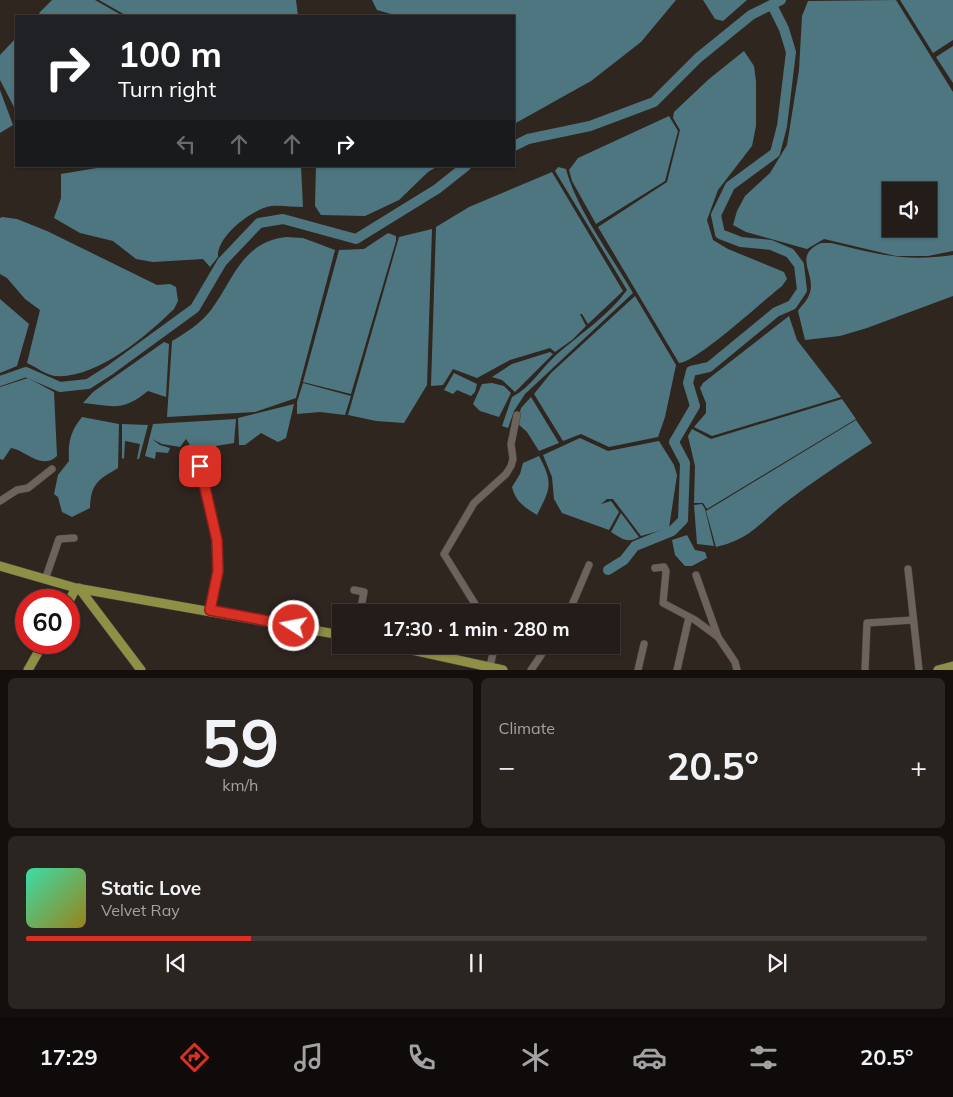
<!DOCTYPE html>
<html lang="en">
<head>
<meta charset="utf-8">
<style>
  :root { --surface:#231c18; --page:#2b2521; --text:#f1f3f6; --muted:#a3a1a2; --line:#403a37; --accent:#d93025 }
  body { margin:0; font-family:Mulish,sans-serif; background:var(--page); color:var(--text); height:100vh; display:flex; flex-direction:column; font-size:19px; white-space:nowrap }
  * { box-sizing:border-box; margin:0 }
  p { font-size:16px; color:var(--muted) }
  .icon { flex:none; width:28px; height:28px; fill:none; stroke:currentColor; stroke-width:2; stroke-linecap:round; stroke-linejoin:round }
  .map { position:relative; height:670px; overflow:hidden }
  .sheet { display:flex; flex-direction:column; gap:8px; padding:8px; background:#130f0d; flex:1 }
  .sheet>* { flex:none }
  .top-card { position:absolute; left:15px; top:15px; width:500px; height:152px; border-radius:0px; box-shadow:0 1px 4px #0004,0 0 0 1px var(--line); background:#202124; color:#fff; overflow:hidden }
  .buttons { position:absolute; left:882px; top:182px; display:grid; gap:10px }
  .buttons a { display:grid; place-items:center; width:55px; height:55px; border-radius:0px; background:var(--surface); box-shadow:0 1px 4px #0004,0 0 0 1px var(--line); font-size:25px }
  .speed { position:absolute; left:15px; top:589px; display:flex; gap:10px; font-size:25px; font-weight:700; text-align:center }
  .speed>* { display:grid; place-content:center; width:65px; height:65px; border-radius:50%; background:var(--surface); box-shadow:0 1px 4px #0004,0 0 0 1px var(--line); line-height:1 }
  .speed .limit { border:8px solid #d22; background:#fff; color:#111 }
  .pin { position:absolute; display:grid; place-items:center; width:42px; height:42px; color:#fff; margin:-21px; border-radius:10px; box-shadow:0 2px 8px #0006 }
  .me { position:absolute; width:55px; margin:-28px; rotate:281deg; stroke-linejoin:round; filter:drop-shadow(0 0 4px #0008) }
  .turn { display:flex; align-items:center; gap:18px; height:105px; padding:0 20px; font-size:22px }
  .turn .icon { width:65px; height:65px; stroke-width:2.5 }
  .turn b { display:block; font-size:35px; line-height:42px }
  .lanes { display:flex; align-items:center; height:48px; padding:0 20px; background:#0003; justify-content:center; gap:25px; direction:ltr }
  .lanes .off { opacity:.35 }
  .big { font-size:38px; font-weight:700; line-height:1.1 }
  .sheet .tile { flex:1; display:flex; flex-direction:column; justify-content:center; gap:8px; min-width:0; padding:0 18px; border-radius:8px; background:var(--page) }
  .sheet .dial { align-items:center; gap:0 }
  .dial b { font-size:65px; line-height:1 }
  .song { display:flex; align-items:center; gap:15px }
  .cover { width:60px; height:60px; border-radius:8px; background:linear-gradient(135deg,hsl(160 70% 55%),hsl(50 70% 35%)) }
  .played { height:5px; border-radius:2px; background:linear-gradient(90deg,var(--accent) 25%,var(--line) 25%) }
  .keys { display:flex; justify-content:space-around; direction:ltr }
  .heat { display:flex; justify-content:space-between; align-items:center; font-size:28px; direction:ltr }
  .sheet .tiles { flex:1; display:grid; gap:8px; grid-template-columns:1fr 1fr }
  .tile:last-child { grid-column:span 2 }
  .trip { position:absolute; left:332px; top:604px; width:288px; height:50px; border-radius:0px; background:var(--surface); box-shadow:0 1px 4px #0004,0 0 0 1px var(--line); font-weight:700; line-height:50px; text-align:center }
  .tab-bar { display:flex; height:80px; justify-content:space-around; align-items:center; background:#0e0b0a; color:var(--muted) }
  .tab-bar .icon { width:35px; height:35px }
  .tab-bar .active { color:var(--accent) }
  .tab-bar b { font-size:22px; color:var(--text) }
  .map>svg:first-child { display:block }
  .water { fill:#4e7680; fill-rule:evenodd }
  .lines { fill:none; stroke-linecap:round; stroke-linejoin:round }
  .river { stroke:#4e7680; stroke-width:10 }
  .minor-casing { stroke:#4a433e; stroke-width:8 }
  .major-casing { stroke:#4a433e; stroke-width:10 }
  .minor { stroke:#6d635c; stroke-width:7 }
  .major { stroke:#908f46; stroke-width:9 }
  .route-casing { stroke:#8d1f18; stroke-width:12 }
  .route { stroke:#d93025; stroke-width:9 }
</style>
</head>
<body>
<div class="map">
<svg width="953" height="670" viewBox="0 0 953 670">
  <rect width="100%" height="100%" fill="#2f2620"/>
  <path class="water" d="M52,0H95L123,16H41L39,13Z
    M99,0H296L298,16H127Z
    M372,0H676L641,42L591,81L514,124V16H398L377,10Z
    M703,0H747L723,21L715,19Z
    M896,0L953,92V251L928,256H896L824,239L807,249L746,232L733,225L737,211L745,196L770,173L787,145L799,70L802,16L808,1ZM891,191H929V229H891Z
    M900,0H953V40L933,53Z
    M16,38V111L0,80V55Z
    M953,46V83L936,57Z
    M744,51L754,66L756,81V126L752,146L718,190L707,220L713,240L728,249L784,272L787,279L782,286C764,300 696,363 679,363L598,227L667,182L680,130L673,118L674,112L709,79Z
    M0,90L13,125L0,133Z
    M669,116L678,131L665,181L596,224L572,181L569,170L578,158Z
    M109,166H301L303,207C293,207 281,205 271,206C252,209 216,237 218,257L210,267L203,259L153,262L136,259L113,241L80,233L54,218L61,198V174Z
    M316,166H438L428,172L399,200L365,216L321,215L315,206Z
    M558,167L566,169C576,208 612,257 633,293L525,394L514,411L508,428L502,426L512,397C531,387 541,369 556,355C580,334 608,316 627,290L555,171Z
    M552,172L623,291L588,324L582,314H580L586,326L572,340L555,352L550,348L510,360L477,378L453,369L443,385L431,386L436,227L469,207Z
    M2,217L17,219L47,231L157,285L170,284L176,287L178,301L174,309C146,336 97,379 55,376C46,375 36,367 27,363L40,310L25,299L7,278L0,274V218Z
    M432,229L427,385L404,423L376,421L348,415L399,237Z
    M388,233L396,236V241L351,394L303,382L339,250L364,249Z
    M286,237L303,238L335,250L296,398L255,412L167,417L172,341C186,333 201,323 211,310C234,279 242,242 286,237Z
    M821,243H831C877,254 904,262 953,255V296L867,328L840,336L805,340L798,311C801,306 807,301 809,295C818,275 791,256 821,243Z
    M635,296L676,365L665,417L658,437L609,447L581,434L563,441L534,394L551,373Z
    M0,299L29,324L17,366L0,373Z
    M789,316L797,340L841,397L712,436L694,427L706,413V403L700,388L703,383Z
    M164,342L169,344L166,397L148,391C122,412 114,406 83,403L93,392Z
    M550,352L553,354L515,392L502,380L492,377L512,364Z
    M454,373L477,384L475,392L471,396L457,390L453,394L444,390Z
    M28,378L54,392L57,456C41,471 26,450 11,448L3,460L0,459V387Z
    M303,383L351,396L345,415L320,412L297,414V402Z
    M492,383L504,386L511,393L499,417L480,411L473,404L482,384Z
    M531,397L559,443L539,451L527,432L517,423L521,408Z
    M842,399L856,419L707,509L703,503H694L695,466L688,436L692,429L711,439Z
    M294,404L286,438L278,442L261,433L245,445H239L238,418Z
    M82,417L119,424L118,468C98,480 91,483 90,508L72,517L62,512L58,497L54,494L58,475L69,461C68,442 70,432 82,417Z
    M236,419L234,443L216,446L214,452L208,454L193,450L186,439L180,447L162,444L152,439L160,445L170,448L168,453L156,452L155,459L145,456L153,424Z
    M856,420L872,443C841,463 809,484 780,507C756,527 749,539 716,547L706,511Z
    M122,424L148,425L139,459H137L140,444L125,441L124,459L122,458Z
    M580,438L608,451L659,441L674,465L677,475L669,528L641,536L613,499H607L601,504L611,501L619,512L609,530L562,513L554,499L552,477L543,455Z
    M539,456C554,484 550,489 537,515C525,508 515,501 512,487L520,474L523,463Z
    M702,504L705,509L714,546L697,544L694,505Z
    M621,513L639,537C627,544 621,538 611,532Z
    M687,535L695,550L705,552L707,558L692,566H685L675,555L672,540Z"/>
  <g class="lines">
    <path class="river" d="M514,146L528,139L590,126L654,102L698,58L751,15L781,0
      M0,381L26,372L60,387L88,384L110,370L195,308L222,262L259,223L283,219L356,239L437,189L466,166
      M608,570L624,560L635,546L672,531L683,520L685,463L674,442L695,406L688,383L691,371L709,367L776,312L792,305L802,290L799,265L790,253L771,245L741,242L720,234L716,215L730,186L775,153L782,126L791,52L784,29L772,5"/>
    <g class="minor-casing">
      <path id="minor" d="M200,466L217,540L218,571L211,610
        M0,501L17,490L28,488L52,469
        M655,568L664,567L666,571L663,603L695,620L718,637
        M908,569L919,670
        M696,575L718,637L735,662L737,670
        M45,580L59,539L74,538
        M354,590L364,592L360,612
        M480,612L444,554L474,503L506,474L511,466L513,459L511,444L517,415
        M569,612L589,565
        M490,666L495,645
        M531,670L548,645
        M638,670L644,644
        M677,670L689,617
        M865,670L867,623L913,620"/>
    </g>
    <g class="major-casing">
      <path id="major" d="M0,566L76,588L341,635
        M79,588L141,670
        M69,601L76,588
        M389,645L503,670
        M28,670L44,642
        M938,670L953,666"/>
    </g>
    <use href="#minor" class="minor"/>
    <use href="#major" class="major"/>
  </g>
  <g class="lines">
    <g class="route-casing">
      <path id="route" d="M200,466L217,540L218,571L210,610L294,626"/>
    </g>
    <use href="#route" class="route"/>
  </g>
</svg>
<div class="buttons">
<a><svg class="icon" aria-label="sound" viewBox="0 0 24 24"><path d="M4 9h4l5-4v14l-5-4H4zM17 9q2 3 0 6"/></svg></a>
</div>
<div class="speed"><div class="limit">60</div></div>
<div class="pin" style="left:200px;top:466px;background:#d93025"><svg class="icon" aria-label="arrive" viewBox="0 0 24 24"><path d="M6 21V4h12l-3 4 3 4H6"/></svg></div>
<svg class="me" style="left:294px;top:626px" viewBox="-20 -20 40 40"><circle r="17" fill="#d93025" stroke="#fff" stroke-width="3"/><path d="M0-11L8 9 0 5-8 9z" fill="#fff"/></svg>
<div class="trip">17:30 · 1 min · 280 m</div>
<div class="top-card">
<div class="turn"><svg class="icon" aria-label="right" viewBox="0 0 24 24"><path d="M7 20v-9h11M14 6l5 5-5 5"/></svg><div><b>100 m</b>Turn right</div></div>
<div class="lanes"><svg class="icon off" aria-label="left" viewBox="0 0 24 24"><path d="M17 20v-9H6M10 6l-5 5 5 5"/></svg><svg class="icon off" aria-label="ahead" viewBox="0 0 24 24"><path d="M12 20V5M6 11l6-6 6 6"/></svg><svg class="icon off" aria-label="ahead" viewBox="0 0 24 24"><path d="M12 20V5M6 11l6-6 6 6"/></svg><svg class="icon" aria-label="right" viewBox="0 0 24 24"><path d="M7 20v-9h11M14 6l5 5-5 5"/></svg></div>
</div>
</div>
<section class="sheet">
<div class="tiles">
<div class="tile dial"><b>59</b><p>km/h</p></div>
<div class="tile"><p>Climate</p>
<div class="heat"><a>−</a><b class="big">20.5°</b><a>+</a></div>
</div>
<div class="tile">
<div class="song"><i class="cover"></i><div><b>Static Love</b><p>Velvet Ray</p></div></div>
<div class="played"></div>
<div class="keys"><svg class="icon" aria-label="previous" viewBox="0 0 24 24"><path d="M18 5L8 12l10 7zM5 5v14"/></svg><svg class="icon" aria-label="pause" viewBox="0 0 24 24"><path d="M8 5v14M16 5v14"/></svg><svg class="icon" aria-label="next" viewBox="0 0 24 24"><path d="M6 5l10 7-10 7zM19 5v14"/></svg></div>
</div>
</div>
</section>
<nav class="tab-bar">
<b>17:29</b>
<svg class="icon active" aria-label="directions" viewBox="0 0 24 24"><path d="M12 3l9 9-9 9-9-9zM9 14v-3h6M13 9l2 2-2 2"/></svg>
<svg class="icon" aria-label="music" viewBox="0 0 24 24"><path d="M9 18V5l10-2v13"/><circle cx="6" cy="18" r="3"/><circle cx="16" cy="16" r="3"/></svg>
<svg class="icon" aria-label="phone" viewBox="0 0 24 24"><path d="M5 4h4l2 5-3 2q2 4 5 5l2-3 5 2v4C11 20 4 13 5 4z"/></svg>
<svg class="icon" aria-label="climate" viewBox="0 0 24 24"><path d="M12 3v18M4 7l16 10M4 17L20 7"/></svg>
<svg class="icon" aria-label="car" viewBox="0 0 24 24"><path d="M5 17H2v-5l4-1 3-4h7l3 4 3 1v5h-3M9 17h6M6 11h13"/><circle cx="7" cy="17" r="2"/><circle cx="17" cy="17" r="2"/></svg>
<svg class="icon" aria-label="filters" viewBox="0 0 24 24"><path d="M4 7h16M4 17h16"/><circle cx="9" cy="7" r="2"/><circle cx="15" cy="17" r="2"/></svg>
<b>20.5°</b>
</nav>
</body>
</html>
